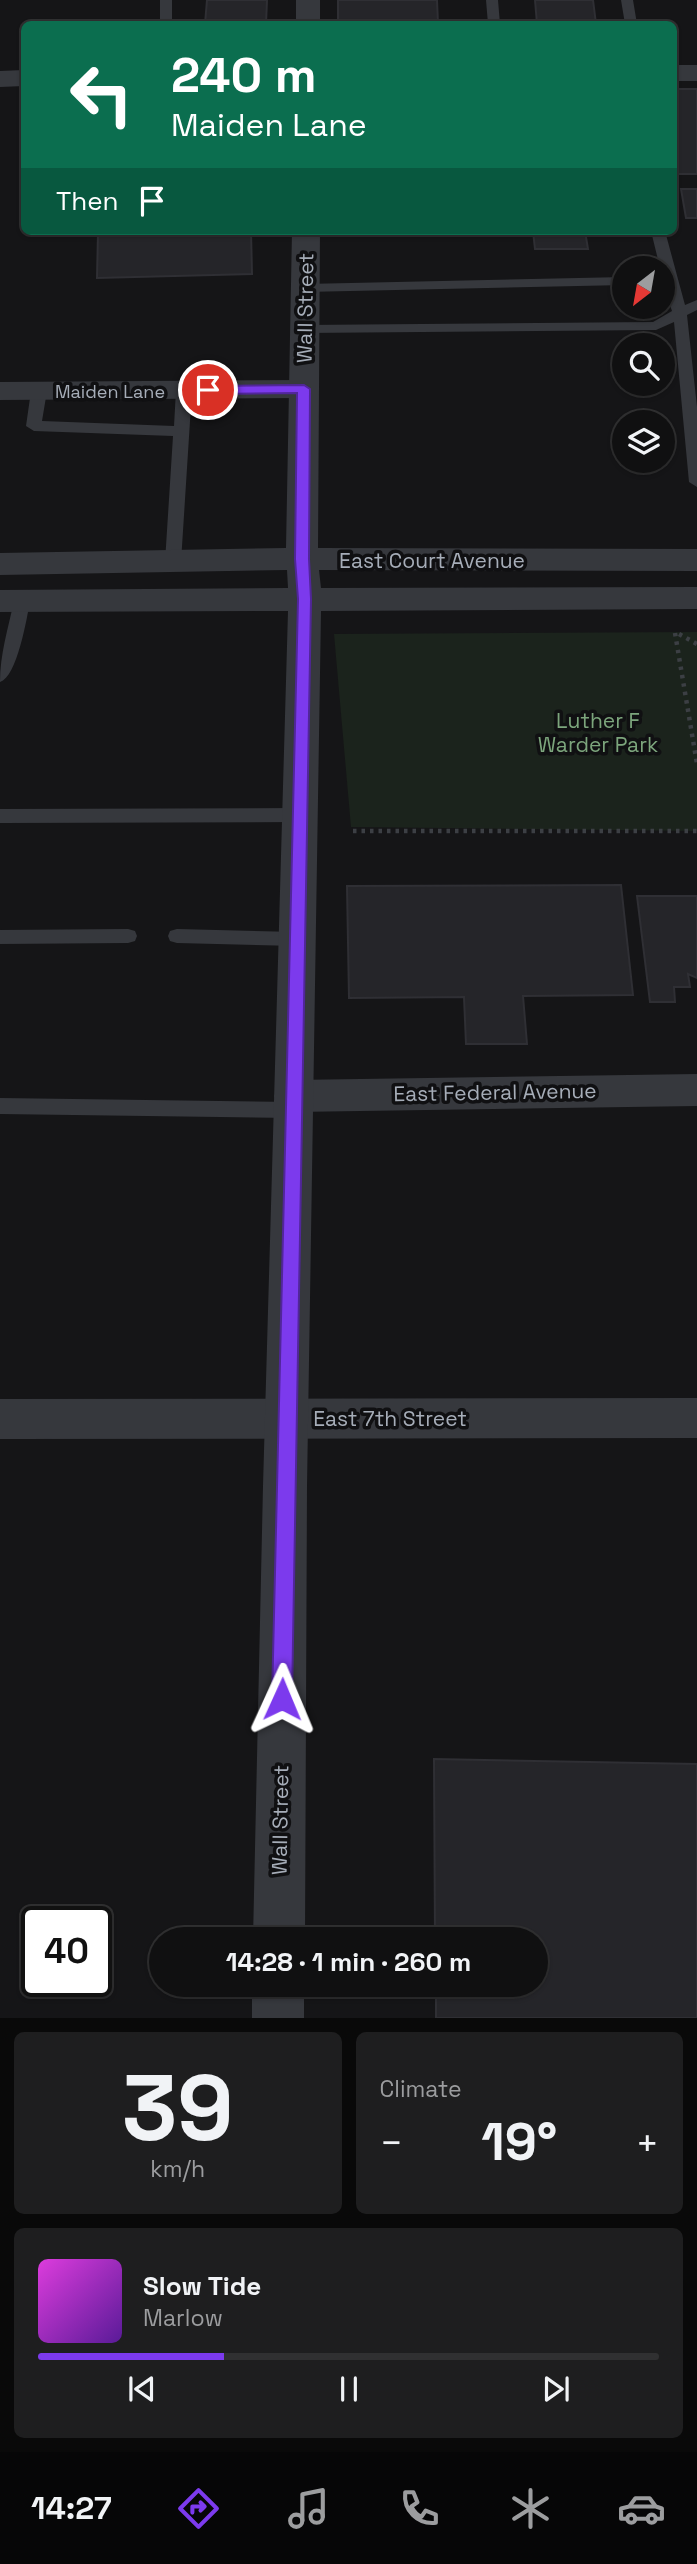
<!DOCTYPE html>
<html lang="en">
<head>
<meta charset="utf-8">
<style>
  :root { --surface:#101011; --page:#1e1e1f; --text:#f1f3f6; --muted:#9c9d9f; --line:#303031; --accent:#7c3aed }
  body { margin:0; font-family:"Space Grotesk",sans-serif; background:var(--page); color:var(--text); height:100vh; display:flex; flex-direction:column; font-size:26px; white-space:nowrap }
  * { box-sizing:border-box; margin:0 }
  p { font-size:23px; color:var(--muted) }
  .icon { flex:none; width:38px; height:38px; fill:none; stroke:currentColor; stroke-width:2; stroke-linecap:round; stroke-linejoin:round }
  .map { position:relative; height:2018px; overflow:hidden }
  .drawer { display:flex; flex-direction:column; gap:14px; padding:14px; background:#090909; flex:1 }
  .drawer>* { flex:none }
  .guide { position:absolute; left:21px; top:21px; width:656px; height:214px; border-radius:10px; box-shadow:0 2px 5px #0004,0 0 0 2px var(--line); background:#0b6e4f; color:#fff; overflow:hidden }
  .needle { width:46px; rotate:211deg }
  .fabs { position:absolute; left:612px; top:256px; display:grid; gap:14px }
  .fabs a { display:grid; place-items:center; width:63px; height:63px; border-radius:50%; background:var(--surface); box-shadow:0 2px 5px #0004,0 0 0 2px var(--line); font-size:35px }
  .speed { position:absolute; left:21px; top:1906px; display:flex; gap:14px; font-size:35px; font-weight:700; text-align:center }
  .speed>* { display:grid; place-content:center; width:91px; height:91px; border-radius:50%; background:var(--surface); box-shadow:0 2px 5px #0004,0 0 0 2px var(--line); line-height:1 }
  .speed .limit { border:4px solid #111; border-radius:10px; background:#fff; color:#111 }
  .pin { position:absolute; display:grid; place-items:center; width:60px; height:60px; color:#fff; margin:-30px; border:4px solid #fff; border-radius:50%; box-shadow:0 2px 7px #0007 }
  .me { position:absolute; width:77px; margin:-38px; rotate:1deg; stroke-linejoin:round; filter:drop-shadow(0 0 5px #0008) }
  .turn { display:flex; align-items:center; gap:24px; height:147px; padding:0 35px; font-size:32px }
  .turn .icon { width:91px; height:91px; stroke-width:2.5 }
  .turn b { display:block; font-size:49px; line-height:60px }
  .then { display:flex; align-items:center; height:66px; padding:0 35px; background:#0003; gap:14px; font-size:26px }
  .big { font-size:52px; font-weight:600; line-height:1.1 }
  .drawer .card { flex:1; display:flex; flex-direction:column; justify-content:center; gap:10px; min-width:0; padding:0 24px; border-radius:10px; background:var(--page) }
  .drawer .dial { align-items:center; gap:0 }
  .dial b { font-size:91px; line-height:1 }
  .song { display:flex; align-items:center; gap:21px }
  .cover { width:84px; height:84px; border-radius:10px; background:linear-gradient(135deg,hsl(300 70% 55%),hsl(270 70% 35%)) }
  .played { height:7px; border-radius:4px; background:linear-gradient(90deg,var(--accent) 30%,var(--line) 30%) }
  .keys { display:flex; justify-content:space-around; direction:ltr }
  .heat { display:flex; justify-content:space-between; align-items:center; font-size:38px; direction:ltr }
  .drawer .tiles { flex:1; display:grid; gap:14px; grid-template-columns:1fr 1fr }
  .card:last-child { grid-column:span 2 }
  .trip { position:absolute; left:149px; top:1927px; width:399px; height:70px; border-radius:35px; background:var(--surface); box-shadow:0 2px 5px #0004,0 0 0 2px var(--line); font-weight:600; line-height:70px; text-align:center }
  .tabs { display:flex; height:112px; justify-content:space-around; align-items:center; background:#060607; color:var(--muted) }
  .tabs .icon { width:49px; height:49px }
  .tabs .current { color:var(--accent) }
  .tabs b { font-size:32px; color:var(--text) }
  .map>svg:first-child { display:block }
  .green { fill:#1b231c }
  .building { fill:#252529; stroke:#2f2f34; stroke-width:2 }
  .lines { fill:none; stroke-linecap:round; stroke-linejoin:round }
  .path { stroke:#3c3f44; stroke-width:4.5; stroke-dasharray:3.5 5; stroke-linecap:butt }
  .service { fill:#36383d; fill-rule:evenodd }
  .minor { fill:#36383d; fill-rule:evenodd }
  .tertiary { fill:#36383d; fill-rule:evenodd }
  .route { fill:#7c3aed; stroke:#51269a; stroke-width:2 }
  .labels { text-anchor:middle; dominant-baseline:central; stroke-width:7; stroke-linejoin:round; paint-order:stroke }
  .far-street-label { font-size:18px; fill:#a6adb8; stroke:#101012 }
  .street-label { font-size:21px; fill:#a6adb8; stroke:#101012 }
  .park-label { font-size:21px; fill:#7ca57c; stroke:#101012 }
</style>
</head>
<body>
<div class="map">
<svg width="697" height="2018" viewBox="0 0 697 2018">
  <rect width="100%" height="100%" fill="#151517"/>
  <path class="green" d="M697,632V831L351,827L334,634Z"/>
  <path class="building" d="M207,0H267L266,24H205Z
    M338,0H437L438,24H338Z
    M535,0H593L596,24H537Z
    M674,89H697V174H674Z
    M681,189H697V218H686Z
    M251,231L252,274L97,278L98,233Z
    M533,231H585L588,249H535Z
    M621,885L633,995L523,996L527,1044H466L464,997L349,998L347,886Z
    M637,896H697V978L688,974L690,987H674L675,1002H650Z
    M434,1759L697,1764V2018H436V1984H536V1939H435Z"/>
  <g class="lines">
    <path class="path" d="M675,633L697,764
      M679,634L697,644
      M353,831H697"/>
    <path class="service" d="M160,0H172V24H160Z
      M486,0H498L500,24H488Z
      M621,0H633L637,24H625Z
      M651,231H665L685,305L697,300V310L687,315L697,407V487L689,482L674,322L656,330L304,333L297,329L304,325L653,322L672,311L663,285V268H660Z
      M625,277V285L305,292L298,288L305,284Z
      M184,385L192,390L181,562L173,567L165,562L173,436L34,431L26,426L31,391L39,386L47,391L42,421L174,426L176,390Z
      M22,595L30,601C27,618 17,677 0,682C0,654 8,629 14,601Z
      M301,808L307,810L310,815L307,820L301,822L0,823V809Z
      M128,929L135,931L137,936L135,941L128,943L0,944V930Z
      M177,929L297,932L304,934L306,939L304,944L297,946L177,943L170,941L168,936L170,931Z
      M0,1098L293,1102L300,1104L303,1110L300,1116L293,1118L0,1114Z"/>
    <path class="minor" d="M674,65H697V81H674Z
      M24,70V86L0,87V71Z
      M304,380L315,382L319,389L315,396L304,398L0,400V382Z
      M697,1074V1106L294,1112L280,1108L274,1096L280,1084L294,1080Z
      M697,1398V1438L0,1439V1399Z"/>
    <path class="tertiary" d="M296,0H320V24H296Z
      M292,231H320L318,548L697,549V571L319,570L321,588L697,587V609L321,611L307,1486L305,1939H253L263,1486L288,611L0,612V590L288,588L287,570L0,575V553L286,548Z
      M252,1984H304V2018H252Z"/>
  </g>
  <path class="route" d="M304,385L310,389L309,559L311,599L292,1699L289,1706L282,1709L275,1706L272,1699L298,599L295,559L297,393L208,394L202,390L208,386Z"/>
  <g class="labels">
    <g class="far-street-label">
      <text x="110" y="391">Maiden Lane</text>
    </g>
    <g class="street-label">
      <text transform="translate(305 308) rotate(-89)">Wall Street</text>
      <text x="432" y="560">East Court Avenue</text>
      <text transform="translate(495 1092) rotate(-1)">East Federal Avenue</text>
      <text x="390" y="1418">East 7th Street</text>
      <text transform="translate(280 1820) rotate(-89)">Wall Street</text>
    </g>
    <g class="park-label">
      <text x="598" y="720">Luther F<tspan x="598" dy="24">Warder Park</tspan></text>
    </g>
  </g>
</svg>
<div class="fabs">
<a><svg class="needle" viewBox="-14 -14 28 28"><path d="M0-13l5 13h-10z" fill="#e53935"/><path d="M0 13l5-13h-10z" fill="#9c9d9f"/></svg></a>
<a><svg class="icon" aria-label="search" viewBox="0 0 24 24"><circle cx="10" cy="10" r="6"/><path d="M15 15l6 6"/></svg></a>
<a><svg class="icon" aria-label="layers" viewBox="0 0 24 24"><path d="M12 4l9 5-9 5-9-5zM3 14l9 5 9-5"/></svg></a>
</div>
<div class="speed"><div class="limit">40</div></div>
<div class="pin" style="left:208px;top:390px;background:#d93025"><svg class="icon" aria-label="arrive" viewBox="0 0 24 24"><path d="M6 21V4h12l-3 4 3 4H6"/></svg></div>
<svg class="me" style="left:282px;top:1699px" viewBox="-20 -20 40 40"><path d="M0-17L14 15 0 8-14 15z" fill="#7c3aed" stroke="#fff" stroke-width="4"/></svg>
<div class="trip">14:28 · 1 min · 260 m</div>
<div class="guide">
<div class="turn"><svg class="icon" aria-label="left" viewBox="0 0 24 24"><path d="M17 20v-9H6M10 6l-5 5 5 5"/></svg><div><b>240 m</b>Maiden Lane</div></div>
<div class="then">Then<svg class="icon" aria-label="arrive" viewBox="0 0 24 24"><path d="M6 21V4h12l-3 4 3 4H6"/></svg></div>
</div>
</div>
<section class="drawer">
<div class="tiles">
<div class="card dial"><b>39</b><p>km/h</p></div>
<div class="card"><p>Climate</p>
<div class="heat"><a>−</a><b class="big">19°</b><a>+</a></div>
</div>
<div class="card">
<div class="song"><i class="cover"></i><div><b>Slow Tide</b><p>Marlow</p></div></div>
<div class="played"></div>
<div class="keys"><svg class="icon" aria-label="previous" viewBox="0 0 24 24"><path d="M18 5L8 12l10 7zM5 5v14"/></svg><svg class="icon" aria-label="pause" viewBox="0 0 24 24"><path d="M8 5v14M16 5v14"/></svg><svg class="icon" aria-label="next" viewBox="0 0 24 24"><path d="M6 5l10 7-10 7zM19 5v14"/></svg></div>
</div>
</div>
</section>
<nav class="tabs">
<b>14:27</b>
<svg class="icon current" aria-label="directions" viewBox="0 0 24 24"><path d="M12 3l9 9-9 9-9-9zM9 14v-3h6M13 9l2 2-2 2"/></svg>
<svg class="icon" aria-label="music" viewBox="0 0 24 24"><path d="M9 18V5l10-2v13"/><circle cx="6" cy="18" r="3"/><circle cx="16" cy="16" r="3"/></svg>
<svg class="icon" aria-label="phone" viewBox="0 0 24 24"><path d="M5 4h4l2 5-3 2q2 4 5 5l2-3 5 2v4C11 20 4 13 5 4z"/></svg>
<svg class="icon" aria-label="climate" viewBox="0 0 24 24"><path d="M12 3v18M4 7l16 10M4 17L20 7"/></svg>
<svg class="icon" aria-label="car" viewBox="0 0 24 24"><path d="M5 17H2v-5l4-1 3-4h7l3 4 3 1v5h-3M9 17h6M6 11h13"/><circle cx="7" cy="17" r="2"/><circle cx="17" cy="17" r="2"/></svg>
</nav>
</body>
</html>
